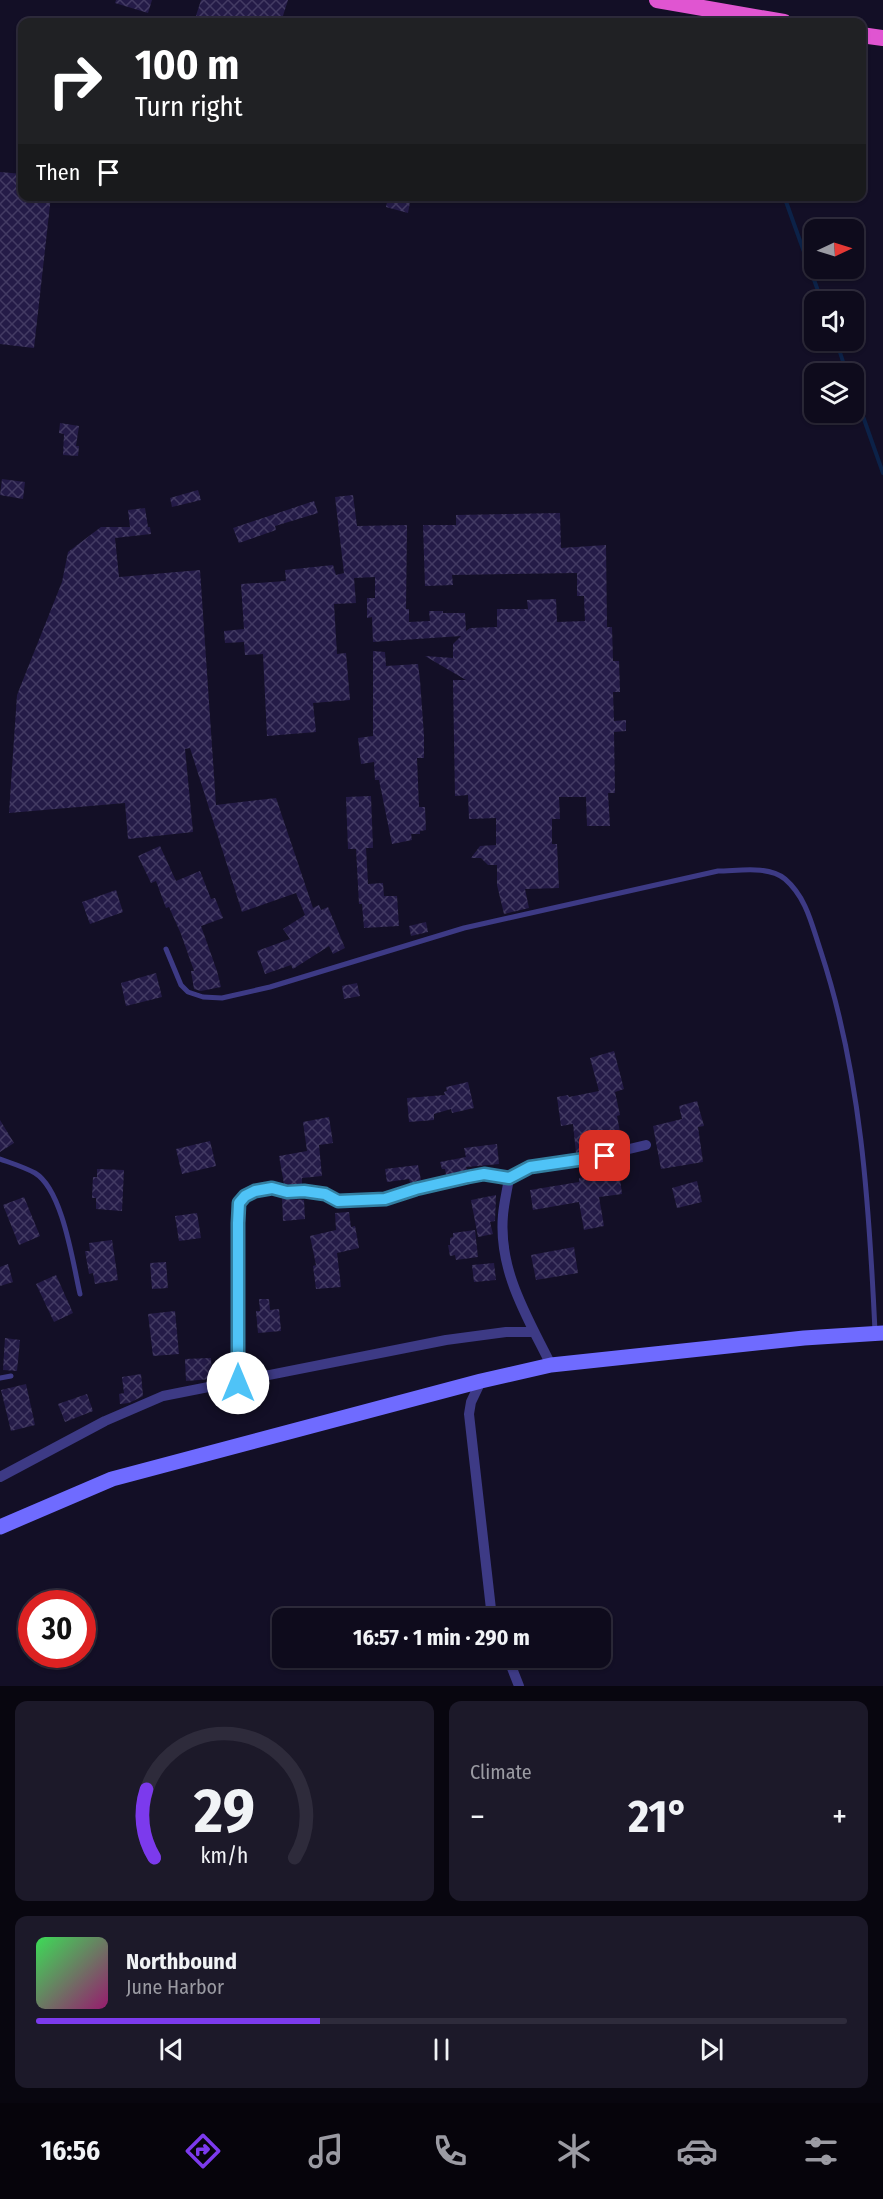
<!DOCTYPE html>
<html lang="en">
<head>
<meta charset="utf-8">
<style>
  :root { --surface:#0e0b1c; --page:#1c1929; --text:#f1f3f6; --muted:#9b9ba3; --line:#2e2b3b; --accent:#7c3aed }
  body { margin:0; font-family:"Fira Sans Condensed",sans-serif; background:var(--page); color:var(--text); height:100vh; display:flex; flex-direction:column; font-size:22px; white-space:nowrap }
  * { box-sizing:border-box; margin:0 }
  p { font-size:20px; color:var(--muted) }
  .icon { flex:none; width:33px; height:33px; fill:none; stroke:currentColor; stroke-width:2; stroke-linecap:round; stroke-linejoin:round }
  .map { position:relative; height:1686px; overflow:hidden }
  .details { display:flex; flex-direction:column; gap:15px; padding:15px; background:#08060f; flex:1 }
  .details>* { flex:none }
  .hud { position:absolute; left:18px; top:18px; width:848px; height:183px; border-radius:12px; box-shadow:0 2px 4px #0004,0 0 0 2px var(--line); background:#202124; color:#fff; overflow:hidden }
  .needle { width:39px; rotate:86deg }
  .tools { position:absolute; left:804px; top:219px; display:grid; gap:12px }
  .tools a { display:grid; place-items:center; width:60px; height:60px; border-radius:12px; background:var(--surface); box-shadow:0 2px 4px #0004,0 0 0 2px var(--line); font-size:30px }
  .speed { position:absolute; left:18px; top:1590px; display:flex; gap:12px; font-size:30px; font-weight:700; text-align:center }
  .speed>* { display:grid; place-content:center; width:78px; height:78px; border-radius:50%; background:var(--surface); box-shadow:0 2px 4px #0004,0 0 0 2px var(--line); line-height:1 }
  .speed .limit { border:9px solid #d22; background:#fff; color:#111 }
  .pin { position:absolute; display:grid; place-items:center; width:51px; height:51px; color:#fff; margin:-26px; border-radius:12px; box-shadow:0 3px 9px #0006 }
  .me { position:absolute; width:66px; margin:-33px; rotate:0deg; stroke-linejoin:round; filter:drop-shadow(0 0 4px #0008) }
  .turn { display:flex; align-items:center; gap:21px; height:126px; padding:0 18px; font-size:27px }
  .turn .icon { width:78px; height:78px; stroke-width:2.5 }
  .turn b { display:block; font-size:42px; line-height:51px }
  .then { display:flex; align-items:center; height:57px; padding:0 18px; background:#0003; gap:12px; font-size:22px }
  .big { font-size:45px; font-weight:700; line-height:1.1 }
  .details .widget { flex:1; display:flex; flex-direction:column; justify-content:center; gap:9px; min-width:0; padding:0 21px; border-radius:12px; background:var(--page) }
  .details .dial { align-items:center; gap:0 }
  .dial svg { height:156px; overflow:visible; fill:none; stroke:var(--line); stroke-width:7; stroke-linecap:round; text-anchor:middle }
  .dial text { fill:var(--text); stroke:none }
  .song { display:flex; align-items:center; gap:18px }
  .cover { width:72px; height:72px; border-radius:9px; background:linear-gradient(135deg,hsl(130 70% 55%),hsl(320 70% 35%)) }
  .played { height:6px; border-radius:3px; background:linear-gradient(90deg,var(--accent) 35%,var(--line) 35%) }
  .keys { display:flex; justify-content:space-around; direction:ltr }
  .heat { display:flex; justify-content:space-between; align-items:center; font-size:33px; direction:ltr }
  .details .tiles { flex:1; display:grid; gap:15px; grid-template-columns:1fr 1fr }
  .widget:last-child { grid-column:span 2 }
  .trip { position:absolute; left:272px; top:1608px; width:339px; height:60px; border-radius:12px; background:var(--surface); box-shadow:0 2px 4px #0004,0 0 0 2px var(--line); font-weight:700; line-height:60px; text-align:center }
  .dock { display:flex; height:96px; justify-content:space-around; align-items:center; background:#06040b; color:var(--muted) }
  .dock .icon { width:42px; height:42px }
  .dock .current { color:var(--accent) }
  .dock b { font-size:27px; color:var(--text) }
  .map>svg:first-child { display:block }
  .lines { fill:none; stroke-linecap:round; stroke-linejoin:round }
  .stream { stroke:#0c2248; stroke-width:4 }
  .building { fill:url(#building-cross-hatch) }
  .service { stroke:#3d3a85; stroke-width:5 }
  .minor { stroke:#3d3a85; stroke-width:10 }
  .secondary { stroke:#6f6bff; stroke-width:15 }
  .trunk { stroke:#e055d1; stroke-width:16 }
  .route-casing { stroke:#337fa1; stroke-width:15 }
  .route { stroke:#4fc3f7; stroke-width:10 }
</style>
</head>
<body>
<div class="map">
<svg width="883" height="1686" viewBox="0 0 883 1686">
  <defs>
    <pattern id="building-cross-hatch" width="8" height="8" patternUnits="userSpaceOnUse" patternTransform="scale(1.5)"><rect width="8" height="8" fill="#241b47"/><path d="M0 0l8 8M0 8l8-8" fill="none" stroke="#433b63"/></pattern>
  </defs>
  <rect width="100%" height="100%" fill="#130f26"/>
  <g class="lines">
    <path class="stream" d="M713,15L716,22
      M784,196L822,302
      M836,340L847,374
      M854,391L883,473"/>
  </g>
  <path class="building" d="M116,0H152L148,13L115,3Z
    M201,0H288L281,22H194Z
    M0,172L22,174V196H51L34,348L0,344Z
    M388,197L410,202L408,213L386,207Z
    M60,423L79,426L76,446H79L78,456L63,455L64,434L59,433Z
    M2,479L25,482L23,499L0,495Z
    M198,490L201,500L172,507L170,498Z
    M353,495L357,526L407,525L406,609H409V622L430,621L429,611H443V613H465L466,631L470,628L497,627V609H528L527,600L556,599L557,622L585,621L584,596H577V573L452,575L453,585L425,586L423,525H456V515L560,513L561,548L606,545L607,627H612L613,661H619L620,692H613L614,721L626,720V731L614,732L615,793H608L610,826H587L586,797H559L560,819H552V844H557L559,888L525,889L529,908L504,914L497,885V865H488L481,858H471L480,846L496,845V818L469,819L468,795L455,796L453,680H466L425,656L453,658V644L461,636L373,642L372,617L367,618V598H375V577L354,578L356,603L334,604L337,654L346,653L350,700L313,703L316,732L267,736L263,654L245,655L244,642L225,643L224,631L244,629L241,584L286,581L285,570L333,565L336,575L344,573L335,497Z
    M314,501L318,513L275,526L276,530L239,543L233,528Z
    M145,508L148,527H150L151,534L115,538L119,577L200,570L216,805L276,798L313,908L319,905L321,910L328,907L345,948L333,954L329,946L293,969L291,965L265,974L257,951L290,939L283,929L305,915L296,893L242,912L190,748L185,749L193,832L128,839L125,803L9,813L17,695L62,582L68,552L101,527H130L128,510Z
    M373,651L385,652L386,666L418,664L420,680L424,736V758H417L419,807H425L426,830L420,831V834H411L412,840L392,844L379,780H375L374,762L361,764L358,738L373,736Z
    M371,796L373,848H366L368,884L383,883L384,896H397L399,926L364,928L362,904H359L356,849H348L346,797Z
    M160,846L176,881L200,871L211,899L215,898L223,918L201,926L217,971L221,987L201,991L194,989L191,971H194L181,934L169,907L166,908L156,881L151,883L138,856Z
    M116,890L123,912L90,924L82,902Z
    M426,922L428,932L411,936L409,926Z
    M156,973L162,997L126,1006L121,983Z
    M357,983L360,996L344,999L342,986Z
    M614,1051L624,1089L615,1092L620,1115L617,1116L622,1143L576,1153L573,1124L561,1126L557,1097L568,1095L569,1097L599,1091L590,1058Z
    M468,1082L474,1108L452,1113L451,1109L434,1114V1120L409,1122L407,1098L445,1095L444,1092L447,1091L446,1087Z
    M697,1101L704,1126L698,1127L703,1162L661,1169L653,1126L682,1119L679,1106Z
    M329,1117L333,1143L319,1145L322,1176L302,1178V1185L284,1184L279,1156L307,1151L303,1122Z
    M0,1120L14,1143L0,1152Z
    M210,1141L216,1166L182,1174L176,1149Z
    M497,1144L499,1164L466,1167L467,1170L446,1175L445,1169H442L440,1162L466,1157L464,1148Z
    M418,1165L421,1180L410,1183L409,1179L387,1182L385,1169Z
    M97,1169L124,1170L122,1211L96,1209V1198H92L93,1177H97Z
    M619,1171L622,1194L599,1197L604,1226L584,1230L579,1202L533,1210L530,1190L579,1182V1178Z
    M697,1181L702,1202L677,1208L672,1188Z
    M496,1195L495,1221L490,1222L493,1234L478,1237L471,1200Z
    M24,1197L40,1236L19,1245L3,1205Z
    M282,1198L304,1200L305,1219L283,1221Z
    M349,1212L351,1227L355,1226L359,1248L337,1253L341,1287L316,1289L313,1266L316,1265L310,1236L336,1230L335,1213Z
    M197,1213L201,1238L179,1241L175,1216Z
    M475,1230L478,1257L456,1260L455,1255L450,1256L448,1245H450V1238L453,1237V1233Z
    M112,1240L118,1280L95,1284L93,1273L89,1274L85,1251H90L89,1243Z
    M574,1247L578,1273L536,1280L531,1255Z
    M166,1262L168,1288L152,1289L150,1263Z
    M494,1263L496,1280L474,1282L472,1265Z
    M8,1264L13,1282L0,1286V1267Z
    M56,1275L73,1313L54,1322L36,1284Z
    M259,1299H269L270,1310L279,1309L281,1331L258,1333L256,1311H260Z
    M175,1311L179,1354L153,1356L148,1314Z
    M5,1338L20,1340L17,1371L3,1370Z
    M211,1358L212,1379L186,1381L185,1359Z
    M141,1374L143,1396L129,1403L120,1404L119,1394L124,1393L122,1377Z
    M26,1384L35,1425L11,1431L1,1390Z
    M87,1394L93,1411L65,1422L58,1404Z"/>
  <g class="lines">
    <path class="service" d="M166,949L181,985L188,992L203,997L222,998L270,987L464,928L718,871C738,871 768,865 785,879C807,898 812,926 821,952C861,1074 869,1203 875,1331
      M0,1159C11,1163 24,1167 35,1173C63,1190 73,1264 80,1294
      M0,1378L11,1376"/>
    <path class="minor" d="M551,1365C528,1318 498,1271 503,1215C504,1203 507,1191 509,1178L530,1166L583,1160L646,1145
      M481,1381L471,1402L469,1414L492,1618
      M238,1383V1223L239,1203L245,1196L255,1191L272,1188L287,1192L325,1194L338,1201L365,1200L385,1199L416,1189L484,1174L509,1178
      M0,1477L105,1421L163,1396L446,1340L506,1332H534
      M508,1658L519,1686"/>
    <path class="secondary" d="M0,1527L112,1479L481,1381L551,1365L804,1338L883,1333"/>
    <path class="trunk" d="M657,0L784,22
      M861,35L883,38"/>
  </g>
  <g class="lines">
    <g class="route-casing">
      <path id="route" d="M238,1383V1223L239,1203L245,1196L255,1191L272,1188L287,1192L304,1191L325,1194L338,1201L385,1199L416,1189L468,1177L484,1174L509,1178L530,1167L605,1156"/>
    </g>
    <use href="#route" class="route"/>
  </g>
</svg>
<div class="tools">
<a><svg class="needle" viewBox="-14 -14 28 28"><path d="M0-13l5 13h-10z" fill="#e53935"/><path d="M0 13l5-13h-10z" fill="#9b9ba3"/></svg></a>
<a><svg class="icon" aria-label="sound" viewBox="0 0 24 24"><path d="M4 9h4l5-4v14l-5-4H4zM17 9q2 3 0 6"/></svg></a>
<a><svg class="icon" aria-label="layers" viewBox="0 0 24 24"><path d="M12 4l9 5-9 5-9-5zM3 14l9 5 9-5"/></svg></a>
</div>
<div class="speed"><div class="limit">30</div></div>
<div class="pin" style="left:605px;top:1156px;background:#d93025"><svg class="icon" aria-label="arrive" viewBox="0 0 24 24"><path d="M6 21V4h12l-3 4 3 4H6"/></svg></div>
<svg class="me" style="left:238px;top:1383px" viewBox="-20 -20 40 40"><circle r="19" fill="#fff"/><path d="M0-13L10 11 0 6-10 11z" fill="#4fc3f7"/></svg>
<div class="trip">16:57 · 1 min · 290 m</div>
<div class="hud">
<div class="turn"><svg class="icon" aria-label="right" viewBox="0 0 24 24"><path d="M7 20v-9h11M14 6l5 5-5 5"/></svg><div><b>100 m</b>Turn right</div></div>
<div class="then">Then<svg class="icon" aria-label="arrive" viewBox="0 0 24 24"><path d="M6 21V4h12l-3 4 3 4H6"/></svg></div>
</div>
</div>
<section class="details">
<div class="tiles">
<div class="widget dial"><svg viewBox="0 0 100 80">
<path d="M14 69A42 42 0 1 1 86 69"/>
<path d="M14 69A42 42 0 0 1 10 34" stroke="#7c3aed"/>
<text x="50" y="56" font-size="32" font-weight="700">29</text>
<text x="50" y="72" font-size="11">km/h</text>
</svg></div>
<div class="widget"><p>Climate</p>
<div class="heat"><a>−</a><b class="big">21°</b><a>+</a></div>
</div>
<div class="widget">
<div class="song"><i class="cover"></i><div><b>Northbound</b><p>June Harbor</p></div></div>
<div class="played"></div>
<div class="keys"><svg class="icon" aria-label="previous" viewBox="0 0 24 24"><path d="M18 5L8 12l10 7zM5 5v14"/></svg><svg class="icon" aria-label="pause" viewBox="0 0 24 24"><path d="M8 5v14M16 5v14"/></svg><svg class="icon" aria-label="next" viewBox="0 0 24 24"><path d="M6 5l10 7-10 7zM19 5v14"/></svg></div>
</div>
</div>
</section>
<nav class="dock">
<b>16:56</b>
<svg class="icon current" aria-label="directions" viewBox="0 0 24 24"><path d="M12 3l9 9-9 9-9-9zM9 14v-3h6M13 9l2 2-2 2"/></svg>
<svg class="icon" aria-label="music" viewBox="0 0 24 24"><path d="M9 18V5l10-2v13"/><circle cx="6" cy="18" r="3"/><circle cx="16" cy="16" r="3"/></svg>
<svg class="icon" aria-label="phone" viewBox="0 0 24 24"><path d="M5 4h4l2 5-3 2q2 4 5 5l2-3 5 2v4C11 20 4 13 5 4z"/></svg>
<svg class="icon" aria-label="climate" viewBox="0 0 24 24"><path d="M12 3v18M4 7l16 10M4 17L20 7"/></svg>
<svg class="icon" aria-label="car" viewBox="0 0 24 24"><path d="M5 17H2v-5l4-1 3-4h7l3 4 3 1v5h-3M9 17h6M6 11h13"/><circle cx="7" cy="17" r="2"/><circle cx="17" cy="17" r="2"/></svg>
<svg class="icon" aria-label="filters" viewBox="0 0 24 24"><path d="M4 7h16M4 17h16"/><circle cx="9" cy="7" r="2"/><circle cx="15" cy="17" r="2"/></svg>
</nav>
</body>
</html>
